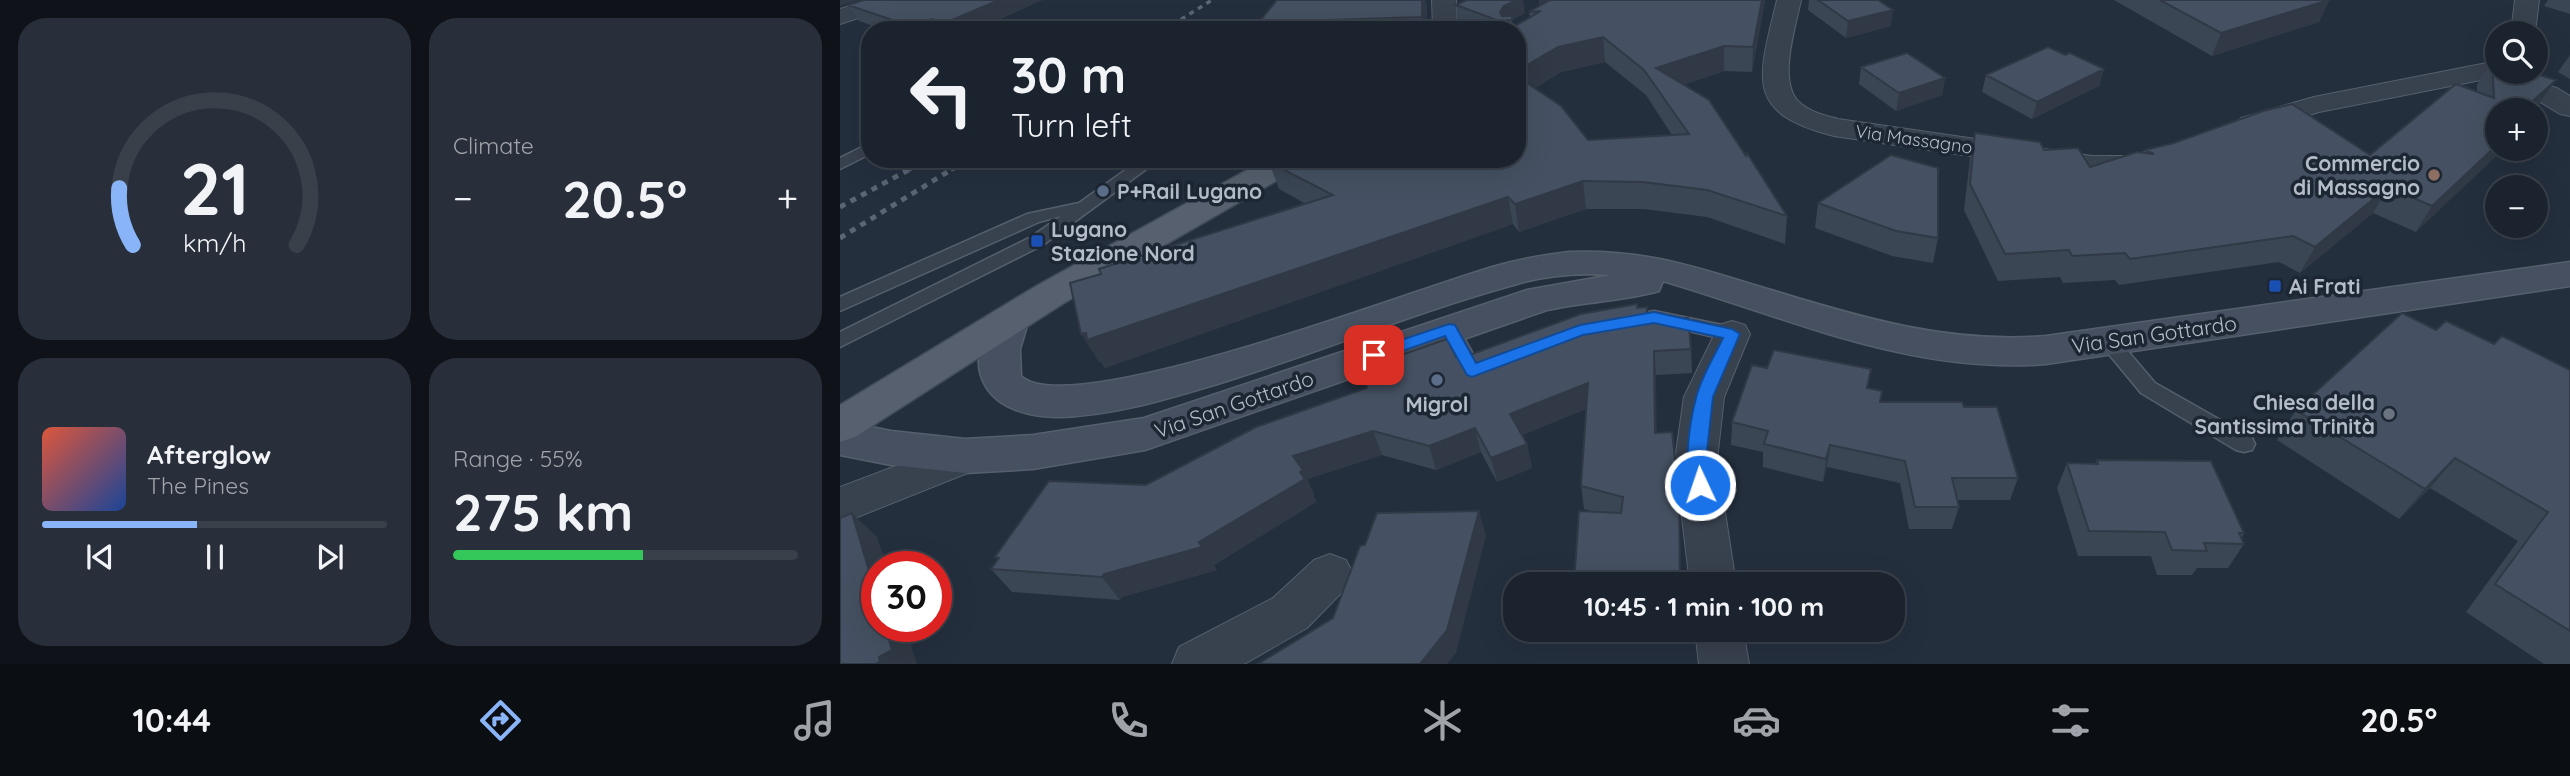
<!DOCTYPE html>
<html lang="en">
<head>
<meta charset="utf-8">
<style>
  :root { --surface:#1b232e; --page:#282f3a; --text:#f1f3f6; --muted:#a0a4aa; --line:#39404a; --accent:#8ab4f8 }
  body { margin:0; font-family:Quicksand,sans-serif; background:var(--page); color:var(--text); height:100vh; display:flex; flex-direction:column; font-size:26px; white-space:nowrap }
  * { box-sizing:border-box; margin:0 }
  p { font-size:23px; color:var(--muted) }
  .icon { flex:none; width:38px; height:38px; fill:none; stroke:currentColor; stroke-width:2; stroke-linecap:round; stroke-linejoin:round }
  .map { position:relative; flex:1; overflow:hidden }
  .sheet { display:flex; flex-direction:column; gap:18px; padding:18px; background:#0f1319; width:840px }
  .sheet>* { flex:none }
  .top-card { position:absolute; left:21px; top:21px; width:665px; height:147px; border-radius:28px; box-shadow:0 7px 28px #0002,0 0 0 2px var(--line); background:#1b232e; color:var(--text); overflow:hidden }
  .fabs { position:absolute; left:1645px; top:21px; display:grid; gap:14px }
  .fabs a { display:grid; place-items:center; width:63px; height:63px; border-radius:50%; background:var(--surface); box-shadow:0 7px 28px #0002,0 0 0 2px var(--line); font-size:35px }
  .speed { position:absolute; left:21px; top:551px; display:flex; gap:14px; font-size:35px; font-weight:700; text-align:center }
  .speed>* { display:grid; place-content:center; width:91px; height:91px; border-radius:50%; background:var(--surface); box-shadow:0 7px 28px #0002,0 0 0 2px var(--line); line-height:1 }
  .speed .limit { border:10px solid #d22; background:#fff; color:#111 }
  .pin { position:absolute; display:grid; place-items:center; width:60px; height:60px; color:#fff; margin:-30px; border-radius:14px; box-shadow:0 4px 10px #0006 }
  .me { position:absolute; width:77px; margin:-38px; rotate:357deg; stroke-linejoin:round; filter:drop-shadow(0 0 5px #0008) }
  .turn { display:flex; align-items:center; gap:24px; height:147px; padding:0 35px; font-size:32px }
  .turn .icon { width:91px; height:91px; stroke-width:2.5 }
  .turn b { display:block; font-size:49px; line-height:60px }
  .big { font-size:52px; font-weight:700; line-height:1.1 }
  .sheet .widget { flex:1; display:flex; flex-direction:column; justify-content:center; gap:10px; min-width:0; padding:0 24px; border-radius:28px; background:var(--page) }
  .sheet .dial { align-items:center; gap:0 }
  .dial svg { height:182px; overflow:visible; fill:none; stroke:var(--line); stroke-width:7; stroke-linecap:round; text-anchor:middle }
  .dial text { fill:var(--text); stroke:none }
  .song { display:flex; align-items:center; gap:21px }
  .cover { width:84px; height:84px; border-radius:10px; background:linear-gradient(135deg,hsl(10 70% 55%),hsl(220 70% 35%)) }
  .played { height:7px; border-radius:4px; background:linear-gradient(90deg,var(--accent) 45%,var(--line) 45%) }
  .keys { display:flex; justify-content:space-around; direction:ltr }
  .heat { display:flex; justify-content:space-between; align-items:center; font-size:38px; direction:ltr }
  .charge { height:10px; border-radius:5px; background:linear-gradient(90deg,#34c759 55%,var(--line) 0) }
  .sheet .tiles { flex:1; display:grid; gap:18px; grid-template-columns:repeat(2,1fr) }
  .trip { position:absolute; left:663px; top:572px; width:402px; height:70px; border-radius:28px; background:var(--surface); box-shadow:0 7px 28px #0002,0 0 0 2px var(--line); font-weight:700; line-height:70px; text-align:center }
  .tabs { display:flex; height:112px; justify-content:space-around; align-items:center; background:#0b0e12; color:var(--muted) }
  .tabs .icon { width:49px; height:49px }
  .tabs .selected { color:var(--accent) }
  .tabs b { font-size:32px; color:var(--text) }
  main { display:flex; flex:1; min-height:0 }
  .map>svg:first-child { display:block }
  .lines { fill:none; stroke-linecap:round; stroke-linejoin:round }
  .lane-casing { stroke:#565f6c; stroke-width:3 }
  .street-casing { stroke:#565f6c; stroke-width:2 }
  .secondary-casing { stroke:#565f6c; stroke-width:3 }
  .primary-casing { stroke:#414a57; stroke-width:3 }
  .lane { fill:#38414e; fill-rule:evenodd }
  .street { fill:#38414e; fill-rule:evenodd }
  .secondary { fill:#465061; fill-rule:evenodd }
  .primary { fill:#56606e; fill-rule:evenodd }
  .rail-far1 { stroke:#5a6575; stroke-width:3.5; stroke-dasharray:5 5; stroke-linecap:butt }
  .rail { stroke:#5a6575; stroke-width:5; stroke-dasharray:6 6; stroke-linecap:butt }
  .wall { fill:#3b4654; fill-rule:evenodd }
  .shaded-wall { fill:#303945 }
  .building { fill:#455162; stroke:#303945; stroke-width:2 }
  .route { fill:#1a73e8; stroke:#114b97; stroke-width:2 }
  .education-dot { fill:#8d6e63; stroke:#1d2633; stroke-width:2.5 }
  .service-dot { fill:#5c6f8a; stroke:#1d2633; stroke-width:2.5 }
  .transit-dot { fill:#1a4fb4; stroke:#1d2633; stroke-width:2.5 }
  .worship-dot { fill:#6b7280; stroke:#1d2633; stroke-width:2.5 }
  .labels { text-anchor:middle; dominant-baseline:central; stroke-width:7; stroke-linejoin:round; paint-order:stroke }
  .far-street-label { font-size:18px; fill:#b4bcc9; stroke:#1d2633 }
  .poi-label { font-size:21px; font-weight:bold; fill:#b4bcc9; stroke:#1d2633; text-anchor:start }
  .street-label { font-size:21px; fill:#b4bcc9; stroke:#1d2633 }
</style>
</head>
<body>
<main>
<section class="sheet">
<div class="tiles">
<div class="widget dial"><svg viewBox="0 0 100 80">
<path d="M14 69A42 42 0 1 1 86 69"/>
<path d="M14 69A42 42 0 0 1 8 44" stroke="#8ab4f8"/>
<text x="50" y="56" font-size="32" font-weight="700">21</text>
<text x="50" y="72" font-size="11">km/h</text>
</svg></div>
<div class="widget"><p>Climate</p>
<div class="heat"><a>−</a><b class="big">20.5°</b><a>+</a></div>
</div>
<div class="widget">
<div class="song"><i class="cover"></i><div><b>Afterglow</b><p>The Pines</p></div></div>
<div class="played"></div>
<div class="keys"><svg class="icon" aria-label="previous" viewBox="0 0 24 24"><path d="M18 5L8 12l10 7zM5 5v14"/></svg><svg class="icon" aria-label="pause" viewBox="0 0 24 24"><path d="M8 5v14M16 5v14"/></svg><svg class="icon" aria-label="next" viewBox="0 0 24 24"><path d="M6 5l10 7-10 7zM19 5v14"/></svg></div>
</div>
<div class="widget"><p>Range · 55%</p><b class="big">275 km</b><div class="charge"></div></div>
</div>
</section>
<div class="map">
<svg width="1730" height="664" viewBox="0 0 1730 664">
  <rect width="100%" height="100%" fill="#242f3e"/>
  <g class="lines">
    <g class="lane-casing">
      <path id="lane" d="M30,143V154L0,169V158Z
        M301,159H320L203,245L0,347V332L191,237L221,216L199,222L0,311V297L187,214L239,203Z
        M814,311L892,327L899,329L902,334L899,339L892,341L814,323L781,330L774,328L771,323L774,318Z
        M609,322L616,324L637,361L646,363L649,368L646,373L632,378L625,376L599,329L602,324Z
        M1268,334L1275,336L1315,383L1412,438L1415,444L1412,450L1404,452L1396,450L1301,393L1258,341L1261,336Z"/>
    </g>
    <g class="street-casing">
      <path id="street" d="M27,0H62L58,5L0,24V9Z
        M592,0H616L617,30H593Z
        M937,0H961C956,25 938,80 958,101C969,112 984,115 998,119L1252,156H1289L1306,152L1317,155L1321,161L1317,167L1289,174H1252L994,136C902,113 919,76 937,0Z
        M1675,0H1699L1695,33H1671Z
        M1657,61V72H1668L1667,74L1717,88L1730,96V116L1720,114L1697,100L1650,86L1646,79L1479,112L1411,133L1401,130L1397,124L1401,118L1474,97Z
        M892,321L905,325L910,334L884,397L877,460L896,584H850L835,460L844,397L879,325Z
        M125,440L140,444L146,456L140,468L0,524V487Z
        M490,554L506,560L513,574L506,588L467,628L404,664H332L339,647L433,598L474,560Z
        M855,630H903L909,664H859Z"/>
    </g>
    <g class="secondary-casing">
      <path id="secondary" d="M729,252C808,249 857,268 931,290C1022,318 1110,344 1206,336L1730,262V286L1206,364C1071,375 949,318 823,281L819,291C783,301 744,302 707,310L305,450L193,469L125,473L51,465L0,455V421L51,431L125,439L193,435L304,418L687,290L771,275C740,273 707,275 677,284C574,312 476,354 374,385C324,400 271,416 218,417C191,417 158,409 145,385C131,361 144,331 157,310L170,306L183,310L189,319L180,349L181,376C230,423 583,286 656,266C680,259 704,255 729,252Z"/>
    </g>
    <g class="primary-casing">
      <path id="primary" d="M427,159H467L462,166L224,303L15,437L0,442V405L198,285Z"/>
    </g>
    <use href="#lane" class="lane"/>
    <use href="#street" class="street"/>
    <use href="#secondary" class="secondary"/>
    <use href="#primary" class="primary"/>
    <path class="rail-far1" d="M324,30L372,0
      M69,170L89,159
      M111,170L129,159"/>
    <path class="rail" d="M0,207L72,168
      M0,238L114,168"/>
  </g>
  <path class="wall" d="M24,0H202L136,30H45L19,21L8,5Z
    M437,0H585L587,8V30H422L419,22Z
    M710,0H925L912,72L884,71L843,85L947,216L945,244L867,217L804,209H746L679,232L673,224L265,368L261,362H259L261,274L466,204L439,189L429,162L677,30H641L619,22L616,5L685,13L672,20L673,27L690,17L689,12ZM765,62L806,95L832,135L748,140L695,88L721,72Z
    M969,0H1038L1051,26L1006,38L968,10Z
    M1274,0H1489L1479,22L1372,56Z
    M1708,0H1730V14L1704,6Z
    M1225,55L1264,69L1259,86L1192,119L1142,92L1146,75Z
    M1730,55V79L1718,72Z
    M1652,61L1699,104L1693,110H1657L1576,232L1533,213L1460,273L1439,262L1279,285L1275,280L1223,283L1220,277L1158,281L1124,210L1130,159L1135,133L1204,150L1250,167L1304,153L1305,150L1530,155L1637,92V85Z
    M1021,67L1105,78L1102,95L1056,111L1019,84Z
    M978,203L1098,238L1093,263L1052,256L975,228Z
    M798,308L807,321L851,349L852,373L816,375V433L841,584L751,511L744,509L741,486L746,409L682,435L687,444L692,468L657,482L641,452L596,470L542,455L467,479L474,494L473,495L476,502L374,565L377,570L282,597L280,600L172,592L151,569L158,560L155,557L306,485L616,357L627,356Z
    M1596,330L1730,370V664H1704L1626,612L1678,541L1590,488L1559,519L1437,440L1456,410Z
    M1028,388L1040,402L1124,407L1178,478L1170,500H1117L1119,507L1112,529H1069L1060,483L987,467L983,482L923,467V452L891,445L892,422Z
    M1257,460L1404,533L1402,538L1404,544L1388,568H1357L1352,575H1317L1311,556H1238L1217,488L1227,463L1255,464Z"/>
  <path class="shaded-wall" d="M0,0H19L0,6Z
    M159,0H202L136,30H109L105,23Z
    M582,0H585L587,8V30H585L582,17Z
    M676,0H683L685,13L672,20L673,30L672,20L662,21L660,12L664,6Z
    M699,0H709L699,5Z
    M922,0H925L912,72L913,47Z
    M1489,0L1479,22L1372,56L1381,33Z
    M1053,10L1051,26L1006,38L1008,21Z
    M92,19L98,30H75L73,27Z
    M763,37L765,62L721,72L677,99V71L718,47Z
    M884,46V71L820,93L816,68Z
    M1264,69L1259,86L1192,119L1197,102Z
    M1105,78L1102,95L1056,111L1059,93Z
    M1716,80L1699,104L1693,110H1683Z
    M1657,145V149H1664L1576,232L1592,206Z
    M743,181L746,209L679,232L675,204Z
    M1548,187L1533,213L1460,273L1475,247Z
    M668,197L673,224L265,368L261,362H259L241,334Z
    M814,351L816,375L817,457L815,433Z
    M748,383L751,407L675,438L670,414Z
    M635,428L641,452L596,470L589,446Z
    M533,431L542,455L467,479L474,494L473,495L476,502L374,565L377,570L282,597L280,600L262,577L264,574L359,542L453,456Z
    M687,444L692,468L657,482L651,458Z
    M990,445L987,467L983,482L986,459Z
    M1615,458L1590,488L1559,519L1585,489Z
    M639,511L646,536L616,653L607,664H580Z
    M12,513L37,537L47,567H37V598Z
    M45,626H65L77,664H36Z"/>
  <path class="building" d="M24,0H159L105,23L92,19L73,27L8,5Z
    M437,0H582V17L419,22Z
    M627,0H676L664,6L660,12L662,16H672V20L659,21L616,5Z
    M710,0H922L913,47L884,46L816,68L869,100L906,156L907,153L947,216L867,190L803,182L743,181L675,204L668,197L247,340L246,333L241,334L230,283L261,274L259,269L493,195L429,162L433,159H677V76L721,106L748,140L849,134L804,70L763,37L718,47L677,71V30H668L701,11L689,12Z
    M978,0H1038L1053,10L1008,21Z
    M1320,0H1489L1381,33Z
    M1208,47L1225,55L1230,53L1264,69L1197,102L1146,75Z
    M1067,53L1105,78L1059,93L1021,67Z
    M1652,61L1657,63V72H1689L1716,80L1684,109L1689,110H1657V145L1592,206L1548,187L1475,247L1453,236L1290,259L1285,253L1232,256L1229,250L1165,254L1130,184L1135,133L1200,142L1204,150L1238,148L1250,167L1297,152L1314,154L1305,150L1334,143L1423,111L1452,104L1530,155L1616,84L1654,98Z
    M1051,155L1098,168V238L1056,231L978,203Z
    M797,304V308L807,307V321L848,318L851,349L814,351L815,433L832,432L839,496L840,584H734L739,511L781,513L783,497L741,486L748,383L670,414L687,444L651,458L635,428L589,446L533,431L453,456L463,470L460,472L465,479L359,542L362,547L264,574L262,577L151,569L159,558L155,557L209,481L306,485L416,427L527,388L521,369L607,339L616,357L627,356L741,314Z
    M1562,313L1596,330L1606,321L1654,344L1662,336L1730,370V631L1655,584L1708,512L1615,458L1585,489L1456,410Z
    M934,350L1031,369L1027,388L1042,391L1040,402H1122L1124,407H1157L1178,478H1112L1119,507H1075L1065,461L990,445L986,459L924,444L928,431L892,422L912,365L927,368Z
    M1257,460L1371,461L1404,533H1399L1404,544L1364,543L1367,551L1332,550L1325,532L1249,531L1227,463L1258,464Z
    M639,511L607,630L580,664H418L493,618L520,546L525,545L537,513Z
    M12,513L37,598V626H45L52,650L39,657L40,662L36,664H0V518Z"/>
  <path class="route" d="M814,312L892,329L900,334L873,397L866,460L869,485L866,490L860,492L853,490C842,469 850,421 856,398C861,377 874,357 883,338L814,323L743,335L632,377L627,375L605,336L534,361L526,355L528,351L609,324L615,325L636,363L740,325Z"/>
  <circle class="education-dot" cx="1594" cy="175" r="7"/>
  <g class="service-dot">
    <circle cx="263" cy="191" r="7"/>
    <circle cx="597" cy="380" r="7"/>
  </g>
  <g class="transit-dot">
    <rect x="190" y="234" width="14" height="14" rx="3.5"/>
    <rect x="1428" y="279" width="14" height="14" rx="3.5"/>
  </g>
  <circle class="worship-dot" cx="1549" cy="414" r="7"/>
  <g class="labels">
    <g class="far-street-label">
      <text transform="translate(1074 139) rotate(8)">Via Massagno</text>
    </g>
    <g class="poi-label">
      <text x="1580" y="163" text-anchor="end">Commercio<tspan x="1580" dy="24">di Massagno</tspan></text>
      <text x="277" y="191">P+Rail Lugano</text>
      <text x="211" y="229">Lugano<tspan x="211" dy="24">Stazione Nord</tspan></text>
      <text x="1449" y="286">Ai Frati</text>
      <text x="1535" y="402" text-anchor="end">Chiesa della<tspan x="1535" dy="24">Santissima Trinità</tspan></text>
      <text x="597" y="404" text-anchor="middle">Migrol</text>
    </g>
    <g class="street-label">
      <text transform="translate(1314 334) rotate(-8)">Via San Gottardo</text>
      <text transform="translate(394 404) rotate(-19)">Via San Gottardo</text>
    </g>
  </g>
</svg>
<div class="fabs">
<a><svg class="icon" aria-label="search" viewBox="0 0 24 24"><circle cx="10" cy="10" r="6"/><path d="M15 15l6 6"/></svg></a>
<a>+</a>
<a>−</a>
</div>
<div class="speed"><div class="limit">30</div></div>
<div class="pin" style="left:534px;top:355px;background:#d93025"><svg class="icon" aria-label="arrive" viewBox="0 0 24 24"><path d="M6 21V4h12l-3 4 3 4H6"/></svg></div>
<svg class="me" style="left:860px;top:485px" viewBox="-20 -20 40 40"><circle r="17" fill="#1a73e8" stroke="#fff" stroke-width="3"/><path d="M0-11L8 9 0 5-8 9z" fill="#fff"/></svg>
<div class="trip">10:45 · 1 min · 100 m</div>
<div class="top-card">
<div class="turn"><svg class="icon" aria-label="left" viewBox="0 0 24 24"><path d="M17 20v-9H6M10 6l-5 5 5 5"/></svg><div><b>30 m</b>Turn left</div></div>
</div>
</div>
</main>
<nav class="tabs">
<b>10:44</b>
<svg class="icon selected" aria-label="directions" viewBox="0 0 24 24"><path d="M12 3l9 9-9 9-9-9zM9 14v-3h6M13 9l2 2-2 2"/></svg>
<svg class="icon" aria-label="music" viewBox="0 0 24 24"><path d="M9 18V5l10-2v13"/><circle cx="6" cy="18" r="3"/><circle cx="16" cy="16" r="3"/></svg>
<svg class="icon" aria-label="phone" viewBox="0 0 24 24"><path d="M5 4h4l2 5-3 2q2 4 5 5l2-3 5 2v4C11 20 4 13 5 4z"/></svg>
<svg class="icon" aria-label="climate" viewBox="0 0 24 24"><path d="M12 3v18M4 7l16 10M4 17L20 7"/></svg>
<svg class="icon" aria-label="car" viewBox="0 0 24 24"><path d="M5 17H2v-5l4-1 3-4h7l3 4 3 1v5h-3M9 17h6M6 11h13"/><circle cx="7" cy="17" r="2"/><circle cx="17" cy="17" r="2"/></svg>
<svg class="icon" aria-label="filters" viewBox="0 0 24 24"><path d="M4 7h16M4 17h16"/><circle cx="9" cy="7" r="2"/><circle cx="15" cy="17" r="2"/></svg>
<b>20.5°</b>
</nav>
</body>
</html>
